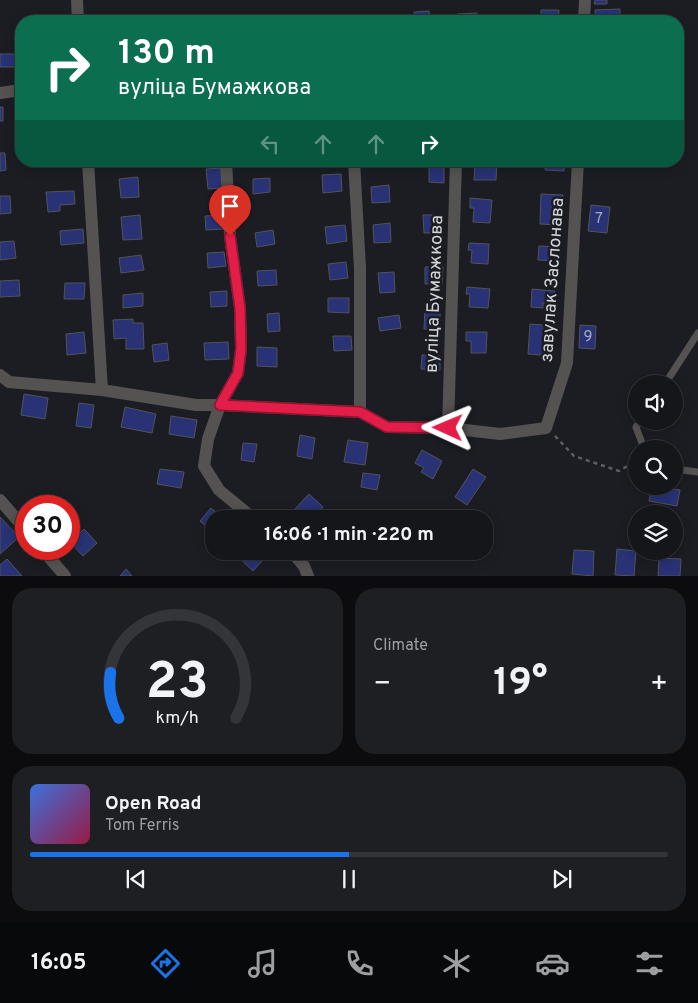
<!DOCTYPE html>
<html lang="en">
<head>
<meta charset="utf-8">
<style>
  :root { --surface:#15161a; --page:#1e1f23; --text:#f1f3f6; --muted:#9d9fa2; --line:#343539; --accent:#1a73e8 }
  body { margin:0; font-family:Overpass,sans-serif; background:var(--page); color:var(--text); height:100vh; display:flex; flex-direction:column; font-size:19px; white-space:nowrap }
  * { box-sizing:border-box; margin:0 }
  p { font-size:16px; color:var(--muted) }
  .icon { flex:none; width:28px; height:28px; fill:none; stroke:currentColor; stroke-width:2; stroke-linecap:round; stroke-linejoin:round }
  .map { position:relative; height:576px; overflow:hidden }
  .details { display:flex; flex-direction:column; gap:12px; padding:12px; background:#0c0c0e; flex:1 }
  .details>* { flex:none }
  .banner { position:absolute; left:15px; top:15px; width:669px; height:152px; border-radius:20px; box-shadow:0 2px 12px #0003,0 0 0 1px var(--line); background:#0b6e4f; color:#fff; overflow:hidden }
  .buttons { position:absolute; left:628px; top:375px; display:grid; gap:10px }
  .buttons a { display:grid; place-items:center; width:55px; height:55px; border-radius:50%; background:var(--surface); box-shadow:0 2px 12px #0003,0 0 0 1px var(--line); font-size:25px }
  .speed { position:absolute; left:15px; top:495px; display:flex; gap:10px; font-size:25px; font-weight:700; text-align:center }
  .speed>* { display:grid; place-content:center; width:65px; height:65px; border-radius:50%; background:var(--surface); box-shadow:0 2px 12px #0003,0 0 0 1px var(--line); line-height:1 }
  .speed .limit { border:8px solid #d22; background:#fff; color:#111 }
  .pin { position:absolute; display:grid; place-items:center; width:42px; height:42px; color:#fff; margin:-51px -21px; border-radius:50% 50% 50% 0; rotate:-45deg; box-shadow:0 0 5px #0007 }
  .pin .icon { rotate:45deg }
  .me { position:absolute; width:55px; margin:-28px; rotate:271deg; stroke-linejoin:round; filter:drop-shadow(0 0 4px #0008) }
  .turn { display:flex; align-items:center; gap:18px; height:105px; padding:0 20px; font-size:22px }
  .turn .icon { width:65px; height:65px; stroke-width:2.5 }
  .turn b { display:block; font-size:35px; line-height:42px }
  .lanes { display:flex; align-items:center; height:48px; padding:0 20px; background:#0003; justify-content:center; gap:25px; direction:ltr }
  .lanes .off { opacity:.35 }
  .big { font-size:38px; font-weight:700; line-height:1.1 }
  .details .card { flex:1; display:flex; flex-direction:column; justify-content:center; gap:8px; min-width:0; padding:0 18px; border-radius:20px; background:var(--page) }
  .details .dial { align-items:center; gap:0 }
  .dial svg { height:130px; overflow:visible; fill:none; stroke:var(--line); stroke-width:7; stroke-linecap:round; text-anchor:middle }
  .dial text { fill:var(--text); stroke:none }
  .song { display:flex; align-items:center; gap:15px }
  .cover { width:60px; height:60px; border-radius:8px; background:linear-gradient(135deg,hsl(220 70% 55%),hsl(340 70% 35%)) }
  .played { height:5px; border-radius:2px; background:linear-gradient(90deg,var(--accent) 50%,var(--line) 50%) }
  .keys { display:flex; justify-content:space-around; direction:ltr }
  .heat { display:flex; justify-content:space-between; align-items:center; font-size:28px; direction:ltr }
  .details .tiles { flex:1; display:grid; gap:12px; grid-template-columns:1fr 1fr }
  .card:last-child { grid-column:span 2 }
  .trip { position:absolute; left:205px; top:510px; width:288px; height:50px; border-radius:20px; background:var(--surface); box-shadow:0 2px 12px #0003,0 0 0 1px var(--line); font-weight:700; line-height:50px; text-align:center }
  .tab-bar { display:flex; height:80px; justify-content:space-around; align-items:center; background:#08090a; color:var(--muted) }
  .tab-bar .icon { width:35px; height:35px }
  .tab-bar .selected { color:var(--accent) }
  .tab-bar b { font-size:22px; color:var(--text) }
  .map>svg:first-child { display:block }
  .building { fill:#283275; stroke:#51535a }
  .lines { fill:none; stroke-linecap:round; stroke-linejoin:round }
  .path { stroke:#5d5e63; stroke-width:2.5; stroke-dasharray:4 4; stroke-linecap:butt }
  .lane { stroke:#555252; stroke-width:7 }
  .street { stroke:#555252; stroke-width:12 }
  .route-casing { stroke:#92132f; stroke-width:12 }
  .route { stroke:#e11d48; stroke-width:9 }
  .labels { text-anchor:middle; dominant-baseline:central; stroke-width:5; stroke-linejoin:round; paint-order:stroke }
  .number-label { font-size:15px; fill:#a9acc0 }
  .street-label { font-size:18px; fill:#d4d5d9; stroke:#1c1d23 }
</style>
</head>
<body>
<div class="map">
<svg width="698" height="576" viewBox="0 0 698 576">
  <rect width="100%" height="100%" fill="#1c1d23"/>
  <path class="building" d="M595,0H607V4H594Z
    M620,9V21H596L595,10Z
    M541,10H559L558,21H541Z
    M429,11L430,21H415L414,12Z
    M477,13V21H458L457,14Z
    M516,15V21H500V16Z
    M0,54H18V67H0Z
    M0,107H3V121H0Z
    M0,153H5L6,170L0,171Z
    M54,161H73V162L54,163Z
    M429,161H444V183L429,182Z
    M470,161H497L496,180H474L475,165H470Z
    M546,161H565L564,171L545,170Z
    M221,168L222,188L208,189L206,169Z
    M341,174L342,191L323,193L322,175Z
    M138,177L139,197L121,198L119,179Z
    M270,178V192L253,194V179Z
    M389,185L390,202L372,203L371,187Z
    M74,191L75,204L60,205V211L48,212L46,192Z
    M541,194L563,195L562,225L540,224Z
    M0,196H10L11,213L0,214Z
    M470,198L492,200L490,223L473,222L474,208H470Z
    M591,205L610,207L607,233L588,231Z
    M140,215L142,239L123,240L121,217Z
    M223,215L224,229L206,230L205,216Z
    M423,215H440L441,233H424Z
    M390,223L391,242L374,243L373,225Z
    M345,225L347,241L327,244L325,227Z
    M83,229L84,243L61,245L60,231Z
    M273,230L275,244L257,247L255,233Z
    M14,241L16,258L0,260V242Z
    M469,243L489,244L488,264L471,263L472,250H468Z
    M539,246L560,247L558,261L538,260Z
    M224,252L226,266L208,268L207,253Z
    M141,255L144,270L121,273L119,258Z
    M346,262L348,278L330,280L328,264Z
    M425,267H443L442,284H425Z
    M276,270L277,285L258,286L257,271Z
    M394,272L395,292L380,293L378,273Z
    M19,280L20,296L0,297V281Z
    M65,283H85L84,299H64Z
    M467,287L490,289L488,308L469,307L470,294H466Z
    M532,289L555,291L554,303H543V308L531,307Z
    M227,291V306L211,307L210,292Z
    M143,293V306L123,308V295Z
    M328,298H349V313L328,312Z
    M425,309L440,310V329H424Z
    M279,313L280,331L268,332L267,314Z
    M399,315L401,328L380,331L378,318Z
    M133,319V323H143L144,349H126V338L114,339L113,320Z
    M530,324L554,326L552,356L528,354Z
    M580,325L596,326L595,349L579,348Z
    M84,332L86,353L67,355L66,334Z
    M466,332H487L486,353H471V341H466Z
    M333,336H351L352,350L334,351Z
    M228,342L229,359L205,360L204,343Z
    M167,343L169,360L154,362L152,345Z
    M257,347L277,348V367L257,366Z
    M422,355L440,356V370L421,369Z
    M24,394L48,398L45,419L21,415Z
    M79,403L94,405L91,428L76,426Z
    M125,407L156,414L152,433L121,427Z
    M171,416L197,420L194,438L169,434Z
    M300,435L315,438L312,459L297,456Z
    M348,440L368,443L365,465L344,462Z
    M243,443L257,444L254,462L241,460Z
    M422,450L442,461L433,479L421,472L424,468L415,463Z
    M160,469L184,472L181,488L157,484Z
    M473,469L486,477L467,505L455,497Z
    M363,473L380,475L377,490L361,487Z
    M652,486L680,490L677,506L649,501Z
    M309,494L323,507L312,519H305L295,509Z
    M47,498L55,506H37Z
    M211,508L224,519H214V533L200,521Z
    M0,517L19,537L0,554Z
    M84,529L97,543L83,556L70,542Z
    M617,549L636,551L634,576L615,575Z
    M574,550L594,551L593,576L572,574Z
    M235,551H268L269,553L253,571L234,553Z
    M336,551H350L344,558Z
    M659,558L681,559L680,576H658Z
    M7,559L22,576H0V565Z
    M126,569L132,576H120Z"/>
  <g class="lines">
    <path class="path" d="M555,436L574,456L619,471L636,461"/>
    <path class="lane" d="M665,384L698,333
      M640,421L636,427L642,443L646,449
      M674,469L698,472"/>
    <path class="street" d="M77,0L78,21
      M584,21L585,0
      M0,93L21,90
      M88,161L102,390
      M226,161L230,236L240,308L241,349L238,373L220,405L208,439L204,466L219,490L254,519
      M354,161L360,268V412
      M0,375L9,382L102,390L196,405H220L360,412L387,427L448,428L500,434L546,428L567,363L578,161
      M448,428L456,161
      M0,500L26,530
      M42,549L65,576
      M291,551L304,566L308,576"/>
  </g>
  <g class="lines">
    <g class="route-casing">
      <path id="route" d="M230,236L240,308L241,349L238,373L220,405L360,412L387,427L448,428"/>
    </g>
    <use href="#route" class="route"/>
  </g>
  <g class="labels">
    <g class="number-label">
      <text x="599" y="219">7</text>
      <text x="588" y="337">9</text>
    </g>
    <g class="street-label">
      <text transform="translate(553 280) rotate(-86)">завулак Заслонава</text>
      <text transform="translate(435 294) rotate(-88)">вуліца Бумажкова</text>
    </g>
  </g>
</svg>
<div class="buttons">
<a><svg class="icon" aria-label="sound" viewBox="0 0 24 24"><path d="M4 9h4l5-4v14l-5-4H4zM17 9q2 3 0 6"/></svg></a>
<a><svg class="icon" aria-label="search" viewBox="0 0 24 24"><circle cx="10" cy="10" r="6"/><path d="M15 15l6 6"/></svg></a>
<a><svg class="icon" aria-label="layers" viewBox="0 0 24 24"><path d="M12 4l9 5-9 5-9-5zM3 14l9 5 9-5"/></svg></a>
</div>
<div class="speed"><div class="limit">30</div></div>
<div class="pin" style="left:230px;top:236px;background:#d93025"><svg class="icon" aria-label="arrive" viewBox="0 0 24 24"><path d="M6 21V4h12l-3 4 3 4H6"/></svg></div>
<svg class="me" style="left:448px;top:428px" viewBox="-20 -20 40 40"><path d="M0-17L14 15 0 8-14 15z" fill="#e11d48" stroke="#fff" stroke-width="4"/></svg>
<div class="trip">16:06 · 1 min · 220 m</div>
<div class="banner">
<div class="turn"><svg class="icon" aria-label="right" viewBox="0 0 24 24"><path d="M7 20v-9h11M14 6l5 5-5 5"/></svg><div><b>130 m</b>вуліца Бумажкова</div></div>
<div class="lanes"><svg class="icon off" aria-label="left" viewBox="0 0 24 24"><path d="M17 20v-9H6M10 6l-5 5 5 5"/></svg><svg class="icon off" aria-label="ahead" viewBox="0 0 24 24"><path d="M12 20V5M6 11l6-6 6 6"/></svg><svg class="icon off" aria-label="ahead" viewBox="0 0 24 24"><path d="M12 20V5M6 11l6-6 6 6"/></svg><svg class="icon" aria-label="right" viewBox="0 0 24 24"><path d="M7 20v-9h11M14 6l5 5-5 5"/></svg></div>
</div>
</div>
<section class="details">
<div class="tiles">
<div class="card dial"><svg viewBox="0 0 100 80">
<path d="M14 69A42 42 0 1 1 86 69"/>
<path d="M14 69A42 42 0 0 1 9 41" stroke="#1a73e8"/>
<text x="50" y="56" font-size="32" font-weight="700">23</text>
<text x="50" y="72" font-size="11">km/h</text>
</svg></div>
<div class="card"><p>Climate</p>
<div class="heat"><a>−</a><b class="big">19°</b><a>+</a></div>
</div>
<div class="card">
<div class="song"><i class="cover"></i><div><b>Open Road</b><p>Tom Ferris</p></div></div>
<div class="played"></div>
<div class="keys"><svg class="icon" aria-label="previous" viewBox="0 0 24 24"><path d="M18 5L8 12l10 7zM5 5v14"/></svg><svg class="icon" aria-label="pause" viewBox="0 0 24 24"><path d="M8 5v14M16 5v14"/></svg><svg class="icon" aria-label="next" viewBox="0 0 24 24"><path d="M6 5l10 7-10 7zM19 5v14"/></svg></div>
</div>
</div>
</section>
<nav class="tab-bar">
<b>16:05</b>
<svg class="icon selected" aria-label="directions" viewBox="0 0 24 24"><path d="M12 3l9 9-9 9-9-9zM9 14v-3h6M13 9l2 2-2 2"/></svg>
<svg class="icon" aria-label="music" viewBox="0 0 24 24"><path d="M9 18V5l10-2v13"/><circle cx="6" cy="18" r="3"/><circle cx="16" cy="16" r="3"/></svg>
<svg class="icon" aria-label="phone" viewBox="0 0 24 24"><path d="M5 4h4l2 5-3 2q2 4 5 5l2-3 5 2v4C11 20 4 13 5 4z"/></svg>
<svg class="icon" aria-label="climate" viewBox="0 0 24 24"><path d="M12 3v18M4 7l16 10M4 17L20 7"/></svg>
<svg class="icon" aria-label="car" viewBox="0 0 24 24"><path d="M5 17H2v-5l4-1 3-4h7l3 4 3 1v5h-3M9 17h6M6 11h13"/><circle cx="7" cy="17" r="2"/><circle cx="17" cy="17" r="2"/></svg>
<svg class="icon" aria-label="filters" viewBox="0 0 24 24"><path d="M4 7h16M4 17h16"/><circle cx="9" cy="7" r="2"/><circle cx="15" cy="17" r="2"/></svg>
</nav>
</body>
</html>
